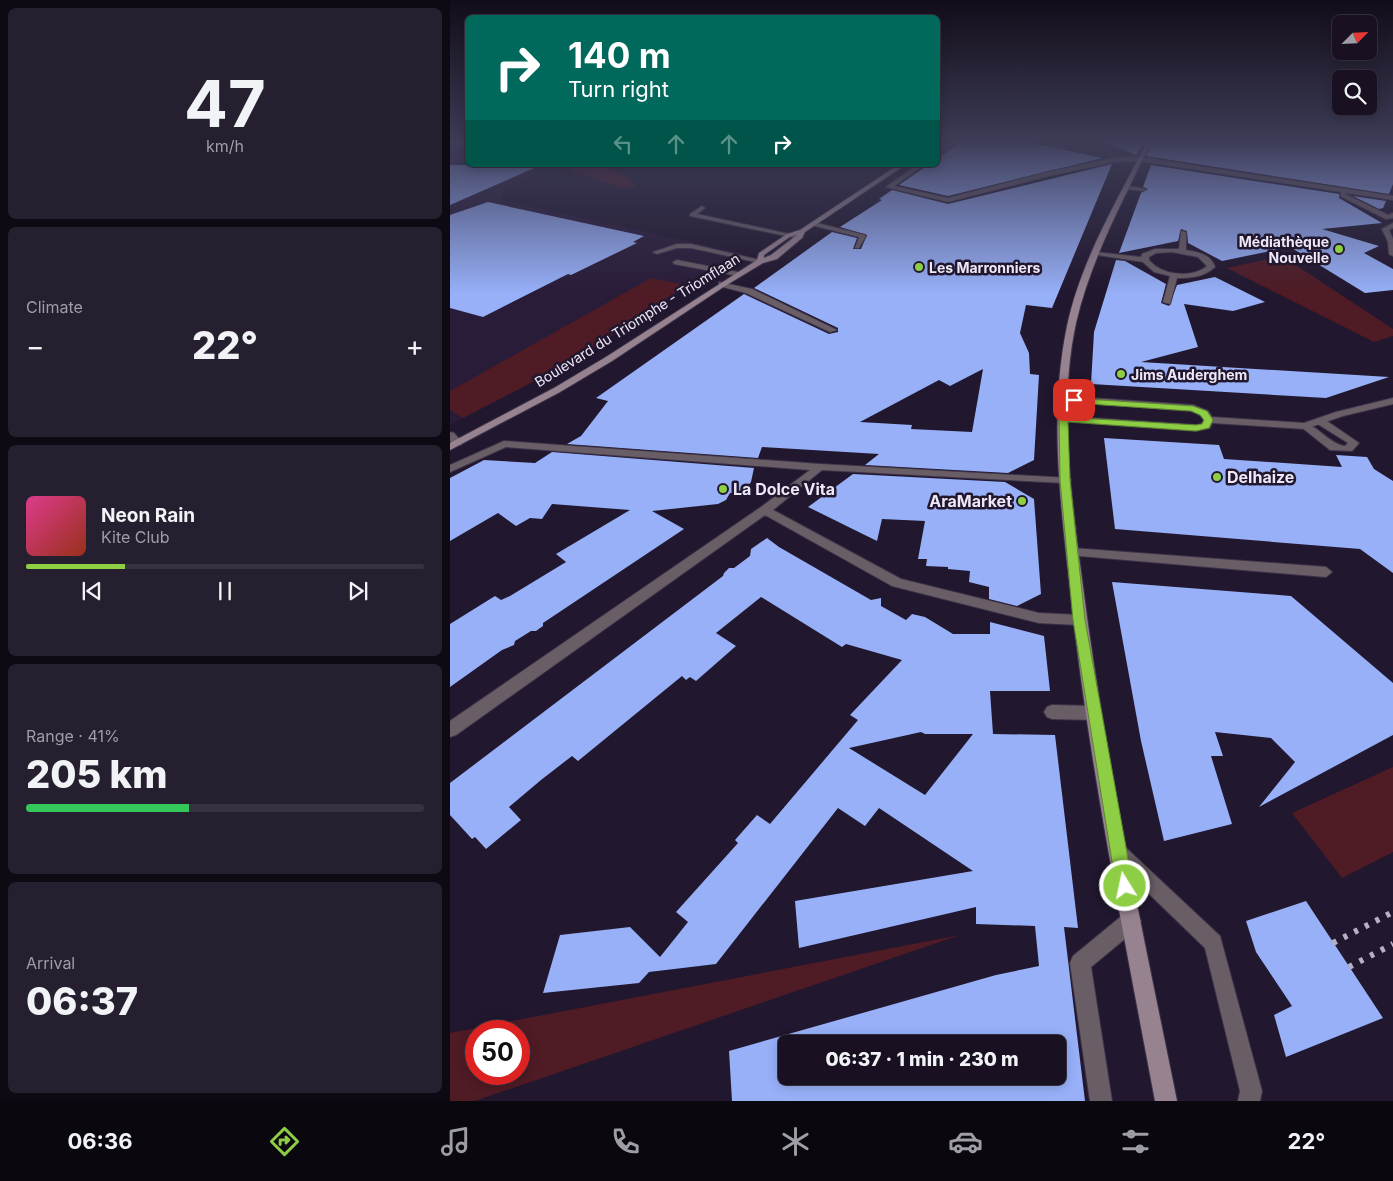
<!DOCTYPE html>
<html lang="en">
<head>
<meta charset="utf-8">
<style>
  :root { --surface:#191122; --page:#261f2f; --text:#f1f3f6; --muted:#9f9da5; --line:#373140; --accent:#8dce44 }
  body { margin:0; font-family:Inter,sans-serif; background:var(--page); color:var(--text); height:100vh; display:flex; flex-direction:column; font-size:19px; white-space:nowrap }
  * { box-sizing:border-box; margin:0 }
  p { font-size:16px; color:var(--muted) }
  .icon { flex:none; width:28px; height:28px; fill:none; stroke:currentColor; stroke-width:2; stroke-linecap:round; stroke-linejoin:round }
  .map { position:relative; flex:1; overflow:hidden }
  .side { display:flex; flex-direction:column; gap:8px; padding:8px; background:#0e0913; width:450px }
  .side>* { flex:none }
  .banner { position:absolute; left:15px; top:15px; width:475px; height:152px; border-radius:8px; box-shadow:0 2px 12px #0003,0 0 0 1px var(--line); background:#00695c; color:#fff; overflow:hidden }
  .needle { width:32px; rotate:66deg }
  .buttons { position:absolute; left:882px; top:15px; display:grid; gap:10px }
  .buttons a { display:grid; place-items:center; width:45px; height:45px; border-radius:8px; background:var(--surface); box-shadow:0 2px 12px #0003,0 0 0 1px var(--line); font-size:25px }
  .speed { position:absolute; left:15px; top:1020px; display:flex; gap:10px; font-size:25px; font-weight:700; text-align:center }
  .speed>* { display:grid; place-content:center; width:65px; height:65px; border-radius:50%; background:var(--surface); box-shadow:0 2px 12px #0003,0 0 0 1px var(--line); line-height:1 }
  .speed .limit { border:8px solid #d22; background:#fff; color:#111 }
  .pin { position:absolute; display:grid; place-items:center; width:42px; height:42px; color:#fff; margin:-21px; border-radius:10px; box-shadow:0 2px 8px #0006 }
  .me { position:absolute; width:55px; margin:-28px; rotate:350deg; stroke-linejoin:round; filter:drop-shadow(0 0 4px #0008) }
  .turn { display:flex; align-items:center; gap:18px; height:105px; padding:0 20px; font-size:22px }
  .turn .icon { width:65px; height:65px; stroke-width:2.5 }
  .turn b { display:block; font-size:35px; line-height:42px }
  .lanes { display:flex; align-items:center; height:48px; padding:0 20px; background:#0003; justify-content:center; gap:25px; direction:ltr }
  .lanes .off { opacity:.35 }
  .big { font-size:38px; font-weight:800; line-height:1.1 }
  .side .tile { flex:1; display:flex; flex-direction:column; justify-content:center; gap:8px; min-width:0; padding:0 18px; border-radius:8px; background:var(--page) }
  .side .dial { align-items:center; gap:0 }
  .dial b { font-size:65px; line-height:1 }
  .song { display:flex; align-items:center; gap:15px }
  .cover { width:60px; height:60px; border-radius:8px; background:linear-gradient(135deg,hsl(330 70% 55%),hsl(10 70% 35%)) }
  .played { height:5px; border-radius:2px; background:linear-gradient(90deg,var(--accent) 25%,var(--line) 25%) }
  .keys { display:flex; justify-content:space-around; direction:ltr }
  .heat { display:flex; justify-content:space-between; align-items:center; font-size:28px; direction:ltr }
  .charge { height:8px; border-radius:4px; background:linear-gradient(90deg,#34c759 41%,var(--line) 0) }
  .trip { position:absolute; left:328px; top:1035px; width:288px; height:50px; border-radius:8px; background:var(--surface); box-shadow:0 2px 12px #0003,0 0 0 1px var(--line); font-weight:800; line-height:50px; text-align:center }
  .dock { display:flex; height:80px; justify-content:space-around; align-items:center; background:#0a070e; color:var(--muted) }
  .dock .icon { width:35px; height:35px }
  .dock .on { color:var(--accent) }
  .dock b { font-size:22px; color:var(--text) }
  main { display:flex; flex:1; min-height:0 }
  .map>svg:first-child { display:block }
  .built { fill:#291c39 }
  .green { fill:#4f1b24; fill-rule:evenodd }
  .building { fill:#97b0f8; fill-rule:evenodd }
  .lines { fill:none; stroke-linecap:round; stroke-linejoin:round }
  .lane-casing { stroke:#3e344a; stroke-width:2 }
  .street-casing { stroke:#3e344a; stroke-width:2 }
  .secondary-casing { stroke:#3e344a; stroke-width:2 }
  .lane { fill:#6a5e66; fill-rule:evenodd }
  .street { fill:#6a5e66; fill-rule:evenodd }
  .secondary { fill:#978390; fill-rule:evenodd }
  .rail { stroke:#b8b1c3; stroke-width:6; stroke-dasharray:4 8; stroke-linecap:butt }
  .route { fill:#8dce44; stroke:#5c862c }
  .poi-dot { fill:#8dce44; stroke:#21172e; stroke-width:2 }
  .labels { text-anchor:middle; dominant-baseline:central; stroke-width:5; stroke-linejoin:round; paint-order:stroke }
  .far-poi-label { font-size:14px; font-weight:bold; fill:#eee8f8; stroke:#21172e; text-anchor:start }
  .far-street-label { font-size:14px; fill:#eee8f8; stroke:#21172e }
  .poi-label { font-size:16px; font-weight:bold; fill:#eee8f8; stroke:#21172e; text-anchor:start }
</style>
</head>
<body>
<main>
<section class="side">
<div class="tile dial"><b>47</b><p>km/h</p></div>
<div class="tile"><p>Climate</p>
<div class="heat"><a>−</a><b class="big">22°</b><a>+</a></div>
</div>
<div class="tile">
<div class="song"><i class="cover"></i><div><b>Neon Rain</b><p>Kite Club</p></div></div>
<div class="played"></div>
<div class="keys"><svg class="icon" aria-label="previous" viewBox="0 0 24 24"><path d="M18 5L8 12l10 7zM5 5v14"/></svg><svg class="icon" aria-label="pause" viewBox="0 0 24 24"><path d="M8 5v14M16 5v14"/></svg><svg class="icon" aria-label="next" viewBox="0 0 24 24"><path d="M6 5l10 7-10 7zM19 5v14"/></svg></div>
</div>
<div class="tile"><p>Range · 41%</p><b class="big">205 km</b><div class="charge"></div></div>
<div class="tile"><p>Arrival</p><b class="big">06:37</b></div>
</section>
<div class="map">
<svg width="943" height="1101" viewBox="0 0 943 1101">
  <rect width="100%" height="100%" fill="#21172e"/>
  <path class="built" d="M0,140H17L18,165H110L111,168L56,186L51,200L292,253L102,372L0,425Z"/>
  <path class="green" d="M128,165C151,165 171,167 186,187L173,188L121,171V168Z
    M832,256L943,329V336L924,342L777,268Z
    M201,278L236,285L127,359L13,418L0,410V391Z
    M943,767V852L892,878L842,813Z
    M510,935L25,1101H0V1033ZM69,1031V1074H26V1031Z"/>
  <path class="building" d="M514,140L556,142L567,140L653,158L498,196L449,185L478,165H488V158Z
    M650,140H696L686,155Z
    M704,140H943V184L939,194L696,156Z
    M662,164L602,308L576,305L570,333L579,353L580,374L589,375L584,460L558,473L415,465L429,454L362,450L312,447L308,458L117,444L131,436L158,401L146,398L294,294L379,334L388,332V328L304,288L382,232L407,238L403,249H411L417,235L390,227L432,200L429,199L442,190L498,204ZM533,369L522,432L461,429L462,425L410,422L489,380L500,386Z
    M0,165H91L0,205Z
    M701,165L889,194V198L932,223L872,229L929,246L914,253L943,269V290L915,293L840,247L772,261L738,243L737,231L731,229L728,241L669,253L691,193L698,189L693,187Z
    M903,196L936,201L933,208L929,209Z
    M38,202L111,218L194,236L183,242L187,243L121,275L118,274L33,317L0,308V215Z
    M666,260L675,261L716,284L711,303L719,306L727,285L765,277L815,302L783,311L734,304L748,347L691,362L939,377L876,398L641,384L644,332Z
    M654,438L769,445L774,459L892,467L886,455L917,457L924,469L943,481V573L910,549L665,529Z
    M102,452L304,468L301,482L291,494L280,493L276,500L268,504L202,511L234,529L93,623V626L86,631H81L65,641L64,645L52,650L0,687V624L45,596L51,600L60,596L116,562L106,554L180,510L102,504L92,519L80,518L66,526L48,513L0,541V478L34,460L85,463Z
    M403,474L555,482L584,499L591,594L567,606L539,599V587L519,582L520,571L498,569V567L476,566L477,559H468L475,521L432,519L427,541L358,507Z
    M317,538L329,547L421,600L431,598V606L456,620L462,614L475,617L503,634H540V622L594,636L600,691H540L543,734L605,735L628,928L614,927L635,1101H282L279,1051L546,975L589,966L585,926L526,924V907L349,948L345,901L523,871L429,808L415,826L388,808L266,964L199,972L189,983L93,993L110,935L180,927L210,957L238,922L226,912L288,843L285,840L307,815L320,824L408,720L400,715L452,660L396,644L392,647L311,597L266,633L286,646L246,681L240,677L236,680L232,676L128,761L122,756L91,780L59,807L71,820L36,849L25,837L22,839L0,815V783L273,576L274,573L279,568H284L300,556L301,549ZM471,732L475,734H523L475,795L399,748ZM336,1044H606V1076H336Z
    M662,582L841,596L943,683V735L809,807L845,762L821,738L765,732L773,756H761L782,824L714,841L691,741Z
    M856,901L933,1018L836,1057L824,1015L842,1006L806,952L796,921Z"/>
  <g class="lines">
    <g class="lane-casing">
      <path id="lane" d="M0,141L18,142V145H0Z
        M112,165H118L119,167L114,168Z
        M677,186L696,189L693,191L675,189Z
        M252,206L255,208L247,214L353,237L350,239L240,216V214Z
        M363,222L415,235L416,236L409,248H405L409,237L361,225V223Z
        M943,223V228L939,230L943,239V256L939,254L938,242L932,229Z
        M731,231L736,232V250C747,252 761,254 765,267C754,277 741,278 727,278L720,304L713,302L720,276L704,272L693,262L641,254L645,252L691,257L692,254L705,249H729ZM722,252L748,257L757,266C741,279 711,275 699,260V257L706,253Z
        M227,244H241L314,261L310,263L241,248H227L207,254L203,252Z
        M227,260L288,272L292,274L288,276L224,264L223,262Z
        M269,282L302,289L387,330L380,332L296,293L269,286Z
        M870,418L874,419L909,443L902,451L880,450L850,426L851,424C865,421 878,444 895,446L898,443L866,423V419Z
        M0,432L4,433L11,441V445H3L0,441Z
        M622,548L876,567L882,572L876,577L618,555L616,552Z
        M602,705L644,706L649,708L652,713L649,718L644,720L602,719L597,717L594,712L597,707Z"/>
    </g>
    <g class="street-casing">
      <path id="street" d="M504,140H509L488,155V152Z
        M689,157L943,196V200L896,193L895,194L938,215L943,213V218L936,219L890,196L891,192L689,161L664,162L599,176L498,202L436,187L467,165H474L444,186L498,198L598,172L664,158Z
        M613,396L743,405L758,411L762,417L854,423L886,412L943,398V404L893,416L855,429L762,423L760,428L746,431L609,421V417L613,416L746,425L752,424L754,420L750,415L741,411L610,401V397Z
        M54,441L370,464L619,478L621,480L615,483L372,470L323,510L451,579L589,613L629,615L634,616L636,620L634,624L629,625L589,623L442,586L315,515L6,735L0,737V721L311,507L360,470L56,447L0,472V465Z
        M668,843L674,846L770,936L812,1091L810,1101H788L790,1091L755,948L662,858L659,852L662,846Z
        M681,911L688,914L691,921L688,928L641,967L662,1101H640L620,963L623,956L674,914Z"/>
    </g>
    <g class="secondary-casing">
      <path id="secondary" d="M698,140H702C674,199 641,258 626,323C608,406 621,495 632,579C654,755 692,928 727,1101H705C673,930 638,760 620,588C610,501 599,412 617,326C631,260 668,199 698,140Z
        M448,165H455L355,232L352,238L327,259L313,263L275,286L162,361L110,392L0,450V443L104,388L156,357L307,260L309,253L337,234L350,230ZM347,235L321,255L314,258V255L341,236Z"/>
    </g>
    <use href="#lane" class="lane"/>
    <use href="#street" class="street"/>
    <use href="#secondary" class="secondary"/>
    <path class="rail" d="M883,943L943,912
      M899,967L943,944"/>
  </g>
  <linearGradient id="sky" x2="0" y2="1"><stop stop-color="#120d19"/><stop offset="0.48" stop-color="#3d3c57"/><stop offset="1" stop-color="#3d3c57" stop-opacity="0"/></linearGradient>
  <rect width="943" height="294" fill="url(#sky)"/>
  <path class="route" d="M621,398L743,406L757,411L763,420L759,428L746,431L618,422L620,480L635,620L683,886L681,892L675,895L669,892L666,886L623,620L610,480L609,419L613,417L746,425L752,424L754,420L750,415L741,411L624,403L621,402Z"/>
  <g class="poi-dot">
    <circle cx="889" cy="249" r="5"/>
    <circle cx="469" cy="267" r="5"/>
    <circle cx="671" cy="374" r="5"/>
    <circle cx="767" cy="477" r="5"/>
    <circle cx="273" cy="489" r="5"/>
    <circle cx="572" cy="501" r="5"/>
  </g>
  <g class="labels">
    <g class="far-poi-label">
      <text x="879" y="241" text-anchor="end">Médiathèque<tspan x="879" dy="16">Nouvelle</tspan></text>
      <text x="479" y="267">Les Marronniers</text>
      <text x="681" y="374">Jims Auderghem</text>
    </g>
    <g class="far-street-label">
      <text transform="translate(187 320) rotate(-32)">Boulevard du Triomphe - Triomflaan</text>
    </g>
    <g class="poi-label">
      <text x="777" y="477">Delhaize</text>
      <text x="283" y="489">La Dolce Vita</text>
      <text x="562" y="501" text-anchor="end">AraMarket</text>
    </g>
  </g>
</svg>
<div class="buttons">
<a><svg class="needle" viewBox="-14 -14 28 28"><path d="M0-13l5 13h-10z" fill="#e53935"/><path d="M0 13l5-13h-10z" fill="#9f9da5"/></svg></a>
<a><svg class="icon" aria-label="search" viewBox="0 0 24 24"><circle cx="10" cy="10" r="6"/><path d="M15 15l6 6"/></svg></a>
</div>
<div class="speed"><div class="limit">50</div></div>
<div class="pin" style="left:624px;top:400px;background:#d93025"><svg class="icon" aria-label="arrive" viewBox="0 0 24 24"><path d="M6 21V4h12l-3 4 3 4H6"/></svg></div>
<svg class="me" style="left:675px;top:886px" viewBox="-20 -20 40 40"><circle r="17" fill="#8dce44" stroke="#fff" stroke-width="3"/><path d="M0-11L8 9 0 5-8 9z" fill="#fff"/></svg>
<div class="trip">06:37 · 1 min · 230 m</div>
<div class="banner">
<div class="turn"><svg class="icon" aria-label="right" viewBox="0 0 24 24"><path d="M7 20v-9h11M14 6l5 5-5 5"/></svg><div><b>140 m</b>Turn right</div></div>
<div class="lanes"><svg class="icon off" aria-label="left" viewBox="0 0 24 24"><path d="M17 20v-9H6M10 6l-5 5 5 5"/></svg><svg class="icon off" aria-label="ahead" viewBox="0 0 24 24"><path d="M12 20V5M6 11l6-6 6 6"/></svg><svg class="icon off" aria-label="ahead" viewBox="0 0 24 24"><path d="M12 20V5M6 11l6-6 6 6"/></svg><svg class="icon" aria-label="right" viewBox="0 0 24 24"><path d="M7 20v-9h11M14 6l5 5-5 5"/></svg></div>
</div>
</div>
</main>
<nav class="dock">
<b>06:36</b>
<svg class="icon on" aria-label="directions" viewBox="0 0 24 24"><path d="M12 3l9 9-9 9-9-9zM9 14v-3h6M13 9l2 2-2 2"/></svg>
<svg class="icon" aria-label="music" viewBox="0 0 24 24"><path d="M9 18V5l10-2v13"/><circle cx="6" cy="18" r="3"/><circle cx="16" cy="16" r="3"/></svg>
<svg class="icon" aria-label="phone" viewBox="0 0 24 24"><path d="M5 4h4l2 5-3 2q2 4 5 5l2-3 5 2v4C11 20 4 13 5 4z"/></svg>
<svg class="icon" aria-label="climate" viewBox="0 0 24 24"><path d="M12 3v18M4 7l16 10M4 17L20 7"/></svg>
<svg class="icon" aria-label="car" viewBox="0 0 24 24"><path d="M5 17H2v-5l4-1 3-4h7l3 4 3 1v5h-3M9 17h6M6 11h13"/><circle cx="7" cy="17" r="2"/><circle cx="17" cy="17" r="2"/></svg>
<svg class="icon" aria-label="filters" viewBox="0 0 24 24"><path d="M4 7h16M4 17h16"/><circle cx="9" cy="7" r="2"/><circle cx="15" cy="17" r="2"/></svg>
<b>22°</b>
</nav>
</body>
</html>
